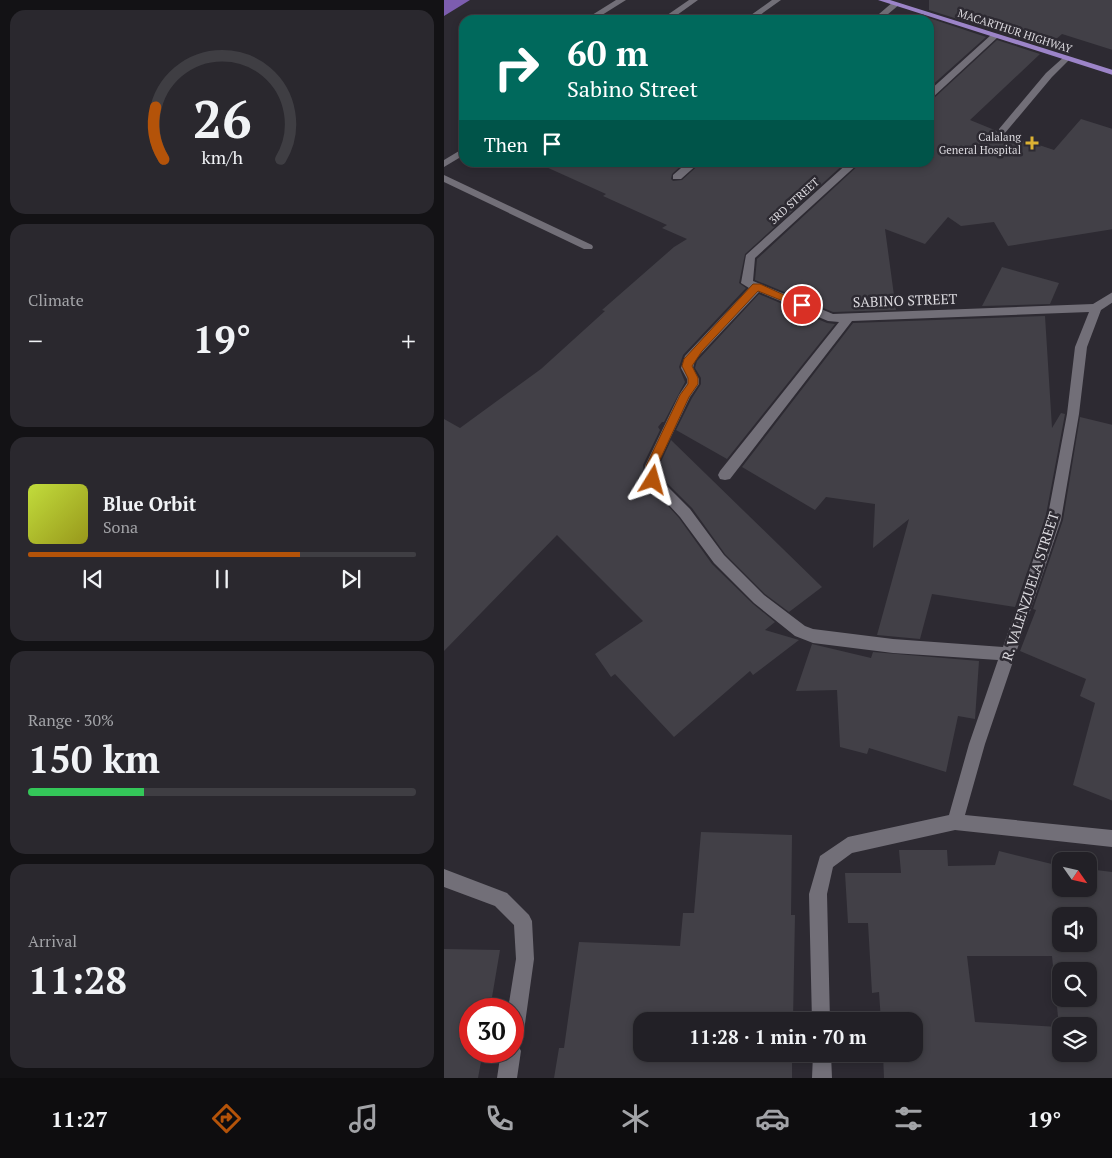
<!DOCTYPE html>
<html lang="en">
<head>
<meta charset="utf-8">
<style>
  :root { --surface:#222026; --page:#2a282e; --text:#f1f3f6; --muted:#a2a3a7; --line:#3f3e43; --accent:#b45309 }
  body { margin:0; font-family:"PT Serif",serif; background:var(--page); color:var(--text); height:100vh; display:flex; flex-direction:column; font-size:19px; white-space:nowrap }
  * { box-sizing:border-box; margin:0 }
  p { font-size:16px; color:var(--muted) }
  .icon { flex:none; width:28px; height:28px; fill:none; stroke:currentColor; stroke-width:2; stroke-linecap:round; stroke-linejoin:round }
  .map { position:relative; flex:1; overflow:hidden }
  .side { display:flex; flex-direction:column; gap:10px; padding:10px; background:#131215; width:444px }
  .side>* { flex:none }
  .guide { position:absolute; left:15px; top:15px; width:475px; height:152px; border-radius:15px; box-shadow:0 2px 8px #0003,0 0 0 1px var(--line); background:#00695c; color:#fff; overflow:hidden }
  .needle { width:32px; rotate:124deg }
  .fabs { position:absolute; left:608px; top:852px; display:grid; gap:10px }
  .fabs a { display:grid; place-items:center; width:45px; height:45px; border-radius:10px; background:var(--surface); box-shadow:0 2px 8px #0003,0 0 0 1px var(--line); font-size:25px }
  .speed { position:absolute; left:15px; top:998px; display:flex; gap:10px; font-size:25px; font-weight:700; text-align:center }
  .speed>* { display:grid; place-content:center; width:65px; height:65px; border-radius:50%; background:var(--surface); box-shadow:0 2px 8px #0003,0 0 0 1px var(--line); line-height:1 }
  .speed .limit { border:8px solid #d22; background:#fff; color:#111 }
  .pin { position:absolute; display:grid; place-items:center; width:42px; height:42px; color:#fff; margin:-21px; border:2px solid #fff; border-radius:50%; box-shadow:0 1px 5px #0007 }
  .me { position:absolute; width:55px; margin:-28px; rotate:8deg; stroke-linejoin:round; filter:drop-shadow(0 0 4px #0008) }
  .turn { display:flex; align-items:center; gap:18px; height:105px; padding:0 25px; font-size:22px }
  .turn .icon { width:65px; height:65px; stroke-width:2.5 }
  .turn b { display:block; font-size:35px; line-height:42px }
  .then { display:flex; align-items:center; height:48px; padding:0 25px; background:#0003; gap:10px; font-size:19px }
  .big { font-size:38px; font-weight:800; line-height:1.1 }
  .side .widget { flex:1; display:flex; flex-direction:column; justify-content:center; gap:8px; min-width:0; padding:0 18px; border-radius:15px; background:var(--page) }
  .side .dial { align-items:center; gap:0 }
  .dial svg { height:130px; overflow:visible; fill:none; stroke:var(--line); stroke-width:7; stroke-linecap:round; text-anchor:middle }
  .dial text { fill:var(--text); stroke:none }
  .song { display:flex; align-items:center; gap:15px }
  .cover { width:60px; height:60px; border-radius:8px; background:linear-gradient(135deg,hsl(70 70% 55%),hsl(60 70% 35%)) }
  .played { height:5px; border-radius:2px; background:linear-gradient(90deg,var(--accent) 70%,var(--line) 70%) }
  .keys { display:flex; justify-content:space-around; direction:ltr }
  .heat { display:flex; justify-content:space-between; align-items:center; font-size:28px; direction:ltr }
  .charge { height:8px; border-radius:4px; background:linear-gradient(90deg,#34c759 30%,var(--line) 0) }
  .trip { position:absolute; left:189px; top:1012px; width:290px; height:50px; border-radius:15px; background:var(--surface); box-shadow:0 2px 8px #0003,0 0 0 1px var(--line); font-weight:800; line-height:50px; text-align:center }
  .menu { display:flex; height:80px; justify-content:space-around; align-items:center; background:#0e0d0f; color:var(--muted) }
  .menu .icon { width:35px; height:35px }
  .menu .current { color:var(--accent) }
  .menu b { font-size:22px; color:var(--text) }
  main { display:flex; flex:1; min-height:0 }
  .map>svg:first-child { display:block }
  .water { fill:#7c5daf }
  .building { fill:#424047; fill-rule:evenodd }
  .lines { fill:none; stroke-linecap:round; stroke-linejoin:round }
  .service { fill:#726f78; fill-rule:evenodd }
  .minor { fill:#726f78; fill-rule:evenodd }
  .tertiary { fill:#726f78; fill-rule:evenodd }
  .trunk { fill:#9c84c8; fill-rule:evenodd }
  .route { fill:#b45309; stroke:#753606 }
  .poi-dot { fill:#dcb233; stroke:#2d2a32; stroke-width:2 }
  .labels { text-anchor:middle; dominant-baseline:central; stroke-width:5; stroke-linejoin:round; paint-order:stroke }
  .far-street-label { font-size:11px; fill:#dddbe0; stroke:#2d2a32 }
  .far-poi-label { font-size:11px; fill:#dddbe0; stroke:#2d2a32; text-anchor:end }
  .street-label { font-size:14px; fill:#dddbe0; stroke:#2d2a32 }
</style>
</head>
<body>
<main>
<section class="side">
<div class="widget dial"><svg viewBox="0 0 100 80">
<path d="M14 69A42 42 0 1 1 86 69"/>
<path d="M14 69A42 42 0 0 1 9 37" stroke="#b45309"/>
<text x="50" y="56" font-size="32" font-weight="700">26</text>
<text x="50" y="72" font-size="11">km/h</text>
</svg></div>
<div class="widget"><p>Climate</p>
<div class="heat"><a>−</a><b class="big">19°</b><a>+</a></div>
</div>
<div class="widget">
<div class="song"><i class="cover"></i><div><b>Blue Orbit</b><p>Sona</p></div></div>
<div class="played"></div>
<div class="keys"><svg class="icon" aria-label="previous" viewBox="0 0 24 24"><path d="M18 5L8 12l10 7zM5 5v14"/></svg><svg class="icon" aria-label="pause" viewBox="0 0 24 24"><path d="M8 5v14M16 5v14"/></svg><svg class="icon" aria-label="next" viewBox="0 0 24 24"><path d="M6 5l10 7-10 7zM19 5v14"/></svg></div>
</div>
<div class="widget"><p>Range · 30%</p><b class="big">150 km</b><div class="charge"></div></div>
<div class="widget"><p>Arrival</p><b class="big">11:28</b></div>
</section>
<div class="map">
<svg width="669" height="1078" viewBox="0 0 669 1078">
  <rect width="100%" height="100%" fill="#2d2a32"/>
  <path class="water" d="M0,0H26L0,16Z"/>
  <path class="building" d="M485,0H669V50L618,34L603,47L485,10Z
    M485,18L542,37L485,88Z
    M553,40L596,54L526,120L553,131L555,135L562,134L591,145L592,144L610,150L637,119L669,129V229L564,246L550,222L517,226L504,217L481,244L441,229L452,310L389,312L311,280L313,259L418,162H485V101L489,99Z
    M91,162H241L228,174L227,179L229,181L238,180L258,162H402L301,254L295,283L302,288L239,355L235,367L241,382L220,422H218L214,427L216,430L199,465L201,481L235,518L268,564L309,604L331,622L321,630L355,640L309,675L306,671L230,737L171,674L167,677L151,654L199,621L113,535L0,651V419L16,428L97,369L161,311L158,310L230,247L243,239L218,228L223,225L159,196L162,194Z
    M558,267L615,283L606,304L538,306Z
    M315,294L383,323L391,324L283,459L232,430L248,398L257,384V378L251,368L253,361Z
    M601,316L608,428L617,413L621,414L601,520L571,607L488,594L476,639L433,635L465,519L429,548L431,504L382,497L371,510L298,467L409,323Z
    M636,417L669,425V801L629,785L651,703L636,696L642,679L576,651L592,610L589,609L619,520Z
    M227,440L378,587L345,612L321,594L281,554L248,508L217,477L215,466Z
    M368,644L427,658L429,652L535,661L531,719L514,716L502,772L425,748L423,754L396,747L393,690L352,691Z
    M257,832L348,835L347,915H351L349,1021H198V1054H348V1078H110L115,1048H120L135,942L236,946L239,913H250Z
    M455,850H503L504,866L551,865L555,851L616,866V889H644V869L669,872V1078H440L439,1054H470V1021H437L435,992L428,993L424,923H404L401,873H457ZM616,916H644V944H616ZM523,956H608L615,1027L531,1022ZM616,971H644V999H616ZM616,1026H644V1054H616Z
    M0,949L56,950L46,1009H26V1051H39L34,1078H0Z"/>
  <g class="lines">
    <path class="service" d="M172,0H182L150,20H140Z
      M328,0H337L309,20H300Z
      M449,2L456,4L437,20H428Z
      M621,56L625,59L624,61L608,77L561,133H555V129L602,73Z
      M244,162H256L237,179H229V175Z
      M0,175L148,245L149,247L148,249H140L0,182Z"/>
    <path class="minor" d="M547,35L554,37L488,98L485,99V91Z
      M405,162H416L311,258L309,281L389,314L649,304L669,292V302L657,310L643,347L635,414L617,520L541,744L521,815L669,830V847L511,830L408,853L389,867L383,894L386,1021H368L365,894L376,856L404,837L505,815L525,744L554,660L449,653L369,643L351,636L310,603L270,563L236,517L202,480L201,466L235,395L243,383V379L237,368L241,356L305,288L297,283L302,255ZM315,292L384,321L395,322L276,471L274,475L276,479L281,480L286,479L408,321L645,312L631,347L623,414L603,520L559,647L449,639L369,629L361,626L320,595L280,555L246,509L215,478L213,466L246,397L255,384V379L249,368L251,360Z
      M369,1054H387L388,1078H368Z"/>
    <path class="tertiary" d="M245,0H254L226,20H216Z
      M20,148V155L0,167V160Z
      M0,869L63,893L85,915L88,921L90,959L79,1038L74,1045L77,1051L73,1078H53L57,1051H69V1009H64L72,959L70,925L51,906L0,887Z"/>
    <path class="trunk" d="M434,0H446L669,70V75Z"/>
  </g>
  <path class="route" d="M309,284H316L362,305L358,308L354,307L314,291L258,351L248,366L254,378V384L245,397L213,466L214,480L212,483H205L202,466L236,395L244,384V378L238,366L240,359Z"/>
  <path class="poi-dot" d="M585.5 135.5h5v5h5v5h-5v5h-5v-5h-5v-5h5z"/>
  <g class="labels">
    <g class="far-street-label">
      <text transform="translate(571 31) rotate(18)">MACARTHUR HIGHWAY</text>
      <text transform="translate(350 201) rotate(-42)">3RD STREET</text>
    </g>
    <g class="far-poi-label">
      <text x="577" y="137">Calalang<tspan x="577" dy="13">General Hospital</tspan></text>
    </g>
    <g class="street-label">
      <text transform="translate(461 300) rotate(-2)">SABINO STREET</text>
      <text transform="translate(586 586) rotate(-72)">R. VALENZUELA STREET</text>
    </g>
  </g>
</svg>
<div class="fabs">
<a><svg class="needle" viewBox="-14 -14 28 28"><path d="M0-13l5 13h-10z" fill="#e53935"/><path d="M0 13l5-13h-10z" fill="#a2a3a7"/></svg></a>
<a><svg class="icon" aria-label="sound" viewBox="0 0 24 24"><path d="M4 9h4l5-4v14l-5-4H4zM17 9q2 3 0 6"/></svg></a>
<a><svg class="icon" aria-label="search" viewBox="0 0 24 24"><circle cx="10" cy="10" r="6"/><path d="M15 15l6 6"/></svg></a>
<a><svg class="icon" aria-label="layers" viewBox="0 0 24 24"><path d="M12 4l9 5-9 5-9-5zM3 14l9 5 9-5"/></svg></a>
</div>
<div class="speed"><div class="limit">30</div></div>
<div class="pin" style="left:358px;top:305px;background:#d93025"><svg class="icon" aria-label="arrive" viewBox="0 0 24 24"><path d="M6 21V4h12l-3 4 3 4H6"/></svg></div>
<svg class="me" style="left:209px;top:480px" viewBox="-20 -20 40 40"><path d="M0-17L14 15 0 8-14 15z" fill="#b45309" stroke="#fff" stroke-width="4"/></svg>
<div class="trip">11:28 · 1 min · 70 m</div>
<div class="guide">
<div class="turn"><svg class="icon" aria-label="right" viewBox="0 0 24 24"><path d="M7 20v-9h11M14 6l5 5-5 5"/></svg><div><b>60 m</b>Sabino Street</div></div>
<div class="then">Then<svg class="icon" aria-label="arrive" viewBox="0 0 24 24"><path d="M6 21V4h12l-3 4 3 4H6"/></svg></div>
</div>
</div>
</main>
<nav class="menu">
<b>11:27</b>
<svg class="icon current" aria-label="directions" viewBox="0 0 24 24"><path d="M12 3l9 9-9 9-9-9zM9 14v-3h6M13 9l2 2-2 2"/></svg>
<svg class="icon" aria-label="music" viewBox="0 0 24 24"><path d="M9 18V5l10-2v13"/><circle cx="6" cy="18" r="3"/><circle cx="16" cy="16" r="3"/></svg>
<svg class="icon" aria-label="phone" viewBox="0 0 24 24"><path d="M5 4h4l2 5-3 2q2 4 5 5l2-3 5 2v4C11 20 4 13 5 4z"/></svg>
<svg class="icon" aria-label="climate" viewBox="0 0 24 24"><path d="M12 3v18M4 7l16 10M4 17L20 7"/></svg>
<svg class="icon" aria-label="car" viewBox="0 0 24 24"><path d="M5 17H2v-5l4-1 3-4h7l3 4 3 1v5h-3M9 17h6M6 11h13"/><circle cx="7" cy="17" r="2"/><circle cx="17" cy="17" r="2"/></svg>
<svg class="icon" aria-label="filters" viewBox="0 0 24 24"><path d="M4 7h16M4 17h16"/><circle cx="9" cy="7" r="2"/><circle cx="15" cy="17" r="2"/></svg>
<b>19°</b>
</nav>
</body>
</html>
